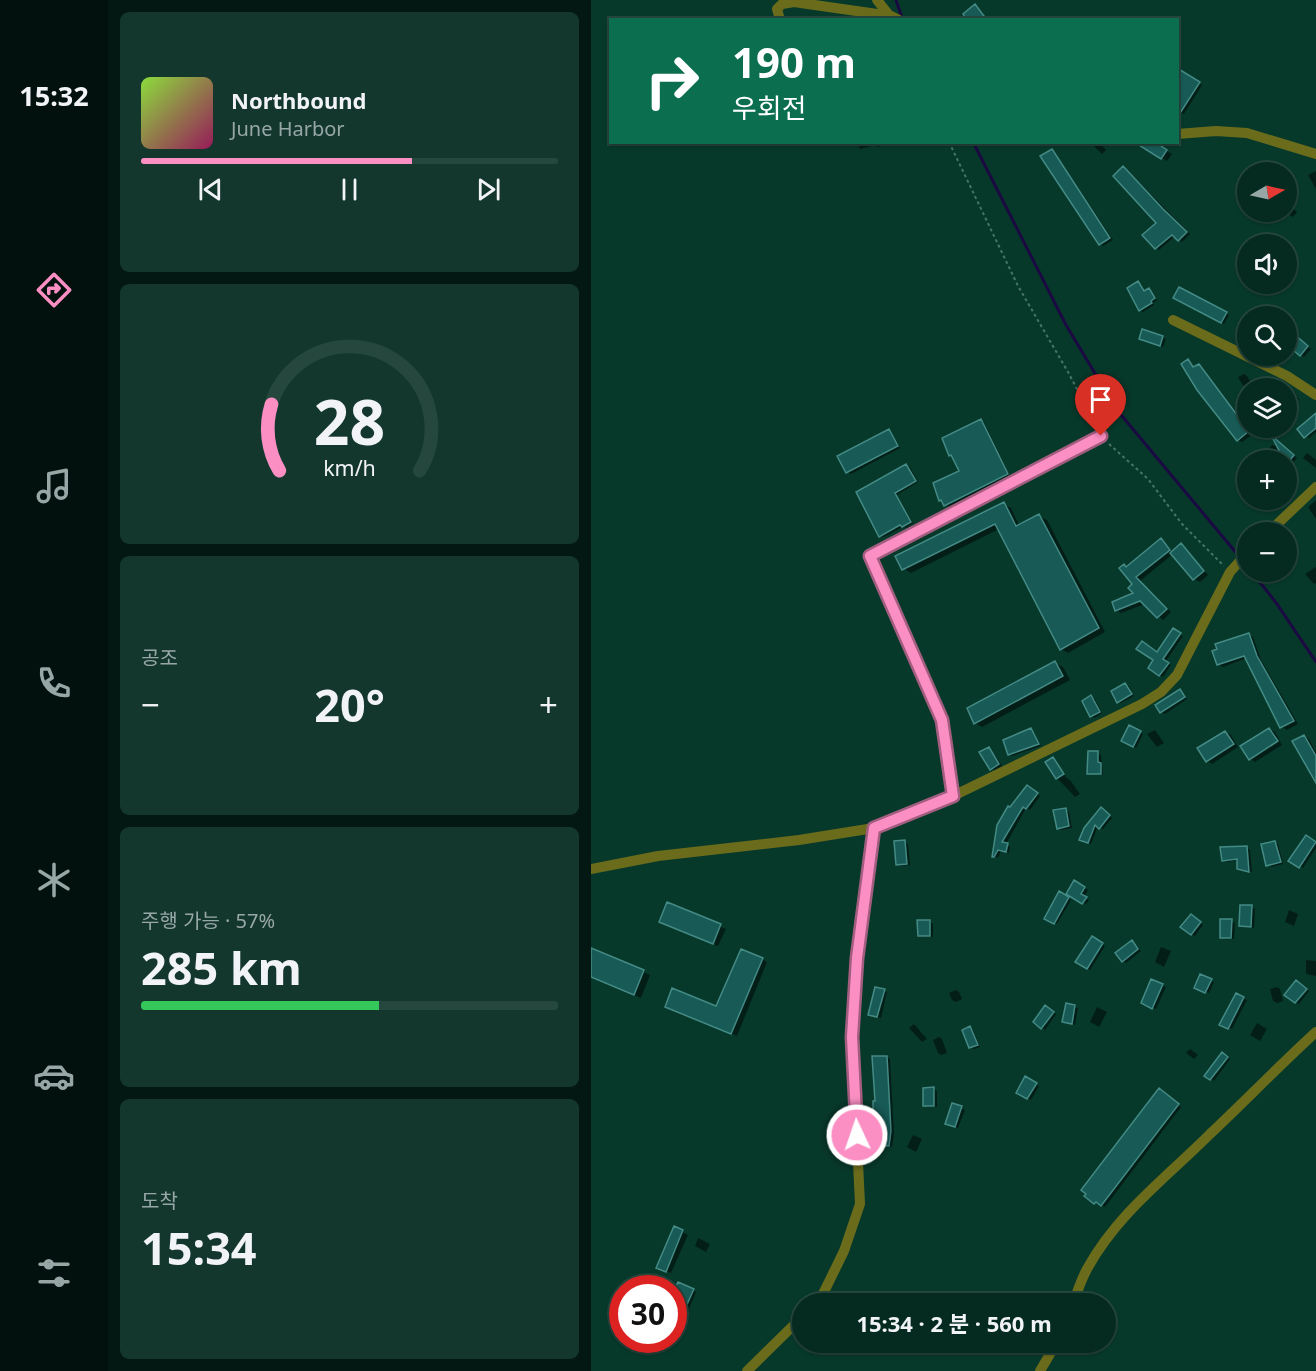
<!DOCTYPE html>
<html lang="ko">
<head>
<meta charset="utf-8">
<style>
  :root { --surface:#052b20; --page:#13372d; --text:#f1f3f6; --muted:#97a7a5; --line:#26473e; --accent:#fb8fc4 }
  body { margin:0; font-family:"Noto Sans","Noto Sans KR",sans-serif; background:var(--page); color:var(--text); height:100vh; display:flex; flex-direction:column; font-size:22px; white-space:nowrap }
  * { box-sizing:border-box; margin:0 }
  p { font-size:20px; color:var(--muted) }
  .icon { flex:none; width:33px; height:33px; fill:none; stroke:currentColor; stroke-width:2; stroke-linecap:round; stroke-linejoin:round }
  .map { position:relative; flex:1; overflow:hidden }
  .drawer { display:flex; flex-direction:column; gap:12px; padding:12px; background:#031812; width:483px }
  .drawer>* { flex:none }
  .top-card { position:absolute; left:18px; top:18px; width:570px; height:126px; border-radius:0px; box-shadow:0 2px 4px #0004,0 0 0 2px var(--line); background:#0b6e4f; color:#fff; overflow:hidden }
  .needle { width:39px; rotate:81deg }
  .controls { position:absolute; left:646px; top:162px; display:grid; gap:12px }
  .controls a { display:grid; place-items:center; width:60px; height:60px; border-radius:50%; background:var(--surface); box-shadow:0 2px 4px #0004,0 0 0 2px var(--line); font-size:30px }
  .speed { position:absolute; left:18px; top:1275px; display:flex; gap:12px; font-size:30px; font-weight:700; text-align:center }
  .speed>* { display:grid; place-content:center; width:78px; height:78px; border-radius:50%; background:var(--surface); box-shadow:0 2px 4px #0004,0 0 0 2px var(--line); line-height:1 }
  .speed .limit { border:9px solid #d22; background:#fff; color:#111 }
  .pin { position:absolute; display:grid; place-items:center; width:51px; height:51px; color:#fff; margin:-62px -26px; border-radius:50% 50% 50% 0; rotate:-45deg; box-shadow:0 0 6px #0007 }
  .pin .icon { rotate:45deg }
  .me { position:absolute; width:66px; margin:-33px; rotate:357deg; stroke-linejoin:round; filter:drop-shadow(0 0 4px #0008) }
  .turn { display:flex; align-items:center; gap:21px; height:126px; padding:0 24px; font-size:27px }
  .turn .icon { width:78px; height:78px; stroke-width:2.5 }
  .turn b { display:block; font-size:42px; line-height:51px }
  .big { font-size:45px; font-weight:700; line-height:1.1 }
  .drawer .widget { flex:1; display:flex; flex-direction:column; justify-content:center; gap:9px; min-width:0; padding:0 21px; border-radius:9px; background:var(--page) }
  .drawer .dial { align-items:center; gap:0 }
  .dial svg { height:156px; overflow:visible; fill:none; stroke:var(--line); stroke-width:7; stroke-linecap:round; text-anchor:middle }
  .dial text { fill:var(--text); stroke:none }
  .song { display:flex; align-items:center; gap:18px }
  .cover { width:72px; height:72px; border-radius:9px; background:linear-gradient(135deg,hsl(90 70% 55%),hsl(330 70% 35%)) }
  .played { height:6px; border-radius:3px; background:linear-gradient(90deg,var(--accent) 65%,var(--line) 65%) }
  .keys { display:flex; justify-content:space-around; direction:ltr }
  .heat { display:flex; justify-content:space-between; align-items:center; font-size:33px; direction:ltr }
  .charge { height:9px; border-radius:4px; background:linear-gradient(90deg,#34c759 57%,var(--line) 0) }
  .trip { position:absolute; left:201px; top:1293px; width:324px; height:60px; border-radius:30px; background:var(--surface); box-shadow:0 2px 4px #0004,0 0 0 2px var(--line); font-weight:700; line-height:60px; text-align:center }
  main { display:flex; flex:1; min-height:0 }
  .tab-bar { display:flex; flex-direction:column; width:108px; justify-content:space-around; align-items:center; background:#02110d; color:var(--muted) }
  .tab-bar .icon { width:42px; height:42px }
  .tab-bar .selected { color:var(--accent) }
  .tab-bar b { font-size:27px; color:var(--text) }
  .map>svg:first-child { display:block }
  .shadow { fill:#0007 }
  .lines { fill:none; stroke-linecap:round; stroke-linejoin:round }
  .stream { stroke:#1b0a42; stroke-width:3 }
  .building { fill:#175a56; stroke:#448a85; stroke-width:1.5 }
  .path { stroke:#487466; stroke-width:2; stroke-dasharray:3 3; stroke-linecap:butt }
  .street { stroke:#6b6c1b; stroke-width:10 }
  .route-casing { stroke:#a35d7f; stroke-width:15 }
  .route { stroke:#fb8fc4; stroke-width:10 }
</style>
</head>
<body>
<main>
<nav class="tab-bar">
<b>15:32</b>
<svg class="icon selected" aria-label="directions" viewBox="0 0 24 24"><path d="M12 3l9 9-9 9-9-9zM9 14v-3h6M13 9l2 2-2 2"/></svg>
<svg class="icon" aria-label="music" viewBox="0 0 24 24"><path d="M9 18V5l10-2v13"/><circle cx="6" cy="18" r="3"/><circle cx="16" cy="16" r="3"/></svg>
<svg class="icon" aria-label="phone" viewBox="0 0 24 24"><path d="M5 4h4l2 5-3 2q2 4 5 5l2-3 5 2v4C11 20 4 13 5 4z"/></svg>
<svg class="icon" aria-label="climate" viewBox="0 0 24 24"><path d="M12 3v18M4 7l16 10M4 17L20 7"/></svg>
<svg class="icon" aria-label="car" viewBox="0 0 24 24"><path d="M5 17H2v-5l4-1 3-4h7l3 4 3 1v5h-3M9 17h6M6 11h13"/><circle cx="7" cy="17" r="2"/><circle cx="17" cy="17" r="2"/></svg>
<svg class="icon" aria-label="filters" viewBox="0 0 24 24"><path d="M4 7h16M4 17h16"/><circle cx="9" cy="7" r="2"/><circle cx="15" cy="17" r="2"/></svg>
</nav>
<section class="drawer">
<div class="widget">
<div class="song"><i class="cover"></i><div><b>Northbound</b><p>June Harbor</p></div></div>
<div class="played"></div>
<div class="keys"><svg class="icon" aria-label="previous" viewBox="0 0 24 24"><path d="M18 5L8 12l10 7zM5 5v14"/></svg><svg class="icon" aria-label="pause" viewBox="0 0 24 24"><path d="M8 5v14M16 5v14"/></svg><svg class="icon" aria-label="next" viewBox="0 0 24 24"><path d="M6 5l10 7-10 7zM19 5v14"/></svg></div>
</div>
<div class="widget dial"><svg viewBox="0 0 100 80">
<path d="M14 69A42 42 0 1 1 86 69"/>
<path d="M14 69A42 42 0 0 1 10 35" stroke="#fb8fc4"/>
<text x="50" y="56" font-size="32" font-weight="700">28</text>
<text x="50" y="72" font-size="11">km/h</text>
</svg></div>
<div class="widget"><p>공조</p>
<div class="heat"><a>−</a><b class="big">20°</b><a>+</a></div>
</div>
<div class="widget"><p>주행 가능 · 57%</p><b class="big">285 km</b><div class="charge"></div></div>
<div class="widget"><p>도착</p><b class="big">15:34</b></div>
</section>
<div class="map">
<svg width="725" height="1371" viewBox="0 0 725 1371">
  <rect width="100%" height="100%" fill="#07392b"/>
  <path class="shadow" d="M586,71L611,85L593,114L586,111Z
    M265,142H294V145L287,147L284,145L269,149Z
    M502,142H508L515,150L511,154L501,144Z
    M546,142H562L581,154L576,161Z
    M461,151L464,153L522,240L512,246L509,244Z
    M536,170L599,234L591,242L584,236L568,250L554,235L567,223Z
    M725,171V189L717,175Z
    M696,203L706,212L702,217L694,212H696Z
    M547,283L555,292L558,290L561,292L566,300L562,303L563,305L552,312L549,310Z
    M589,289L638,315L633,324L584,297Z
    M552,331L575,339L572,347L553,341Z
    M705,337L720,349L713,357L696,343Z
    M597,361L604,368L608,366L612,368L662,434L651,442L647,440Z
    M653,374L656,376L663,388H657V394L647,377Z
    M692,384L704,392L708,400L701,403L697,401L696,388H692L690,385Z
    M725,415V432L718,438L708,430Z
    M390,420L393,422L419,476L358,507L350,500L370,472L362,457L359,455Z
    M298,431L301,433L309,448L260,474L257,472L248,457Z
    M687,443L706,458L699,466L696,464V460H687L676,451L681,445L684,446Z
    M716,453L725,460V468L712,458Z
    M315,465L319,467L327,482L306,495L322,523L315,528L313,526L293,537L290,536L267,492Z
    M724,501H725V519L717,507Z
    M412,504L420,508L428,525L448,516L456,520L514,632L477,653L470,649L408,529L320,573L312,568Z
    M570,540L582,552L590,545L595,548L617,575L609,582L603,579L582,554L549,581L580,612L572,620L554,604L530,613L525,610L545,594L543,584L533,566L536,568Z
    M725,567V583L723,584L714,574Z
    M582,630L592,636L575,661L580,665L572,677L568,675L564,660L566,653Z
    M657,634L662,637L670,660L707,724L696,730L691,727L656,658L632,667L627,664Z
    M464,663L472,667L479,680L391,727L384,723Z
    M534,685L538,686L543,696L530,703L527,701Z
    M589,690L596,699L574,714L570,712Z
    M500,697L504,699L511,713L504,718L500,716Z
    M539,727L552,734L545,748L532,740Z
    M678,729L684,732L691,745L664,762L659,759Z
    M440,730L443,732L450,746L421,756L418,754Z
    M564,730L573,743L566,747L556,734Z
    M634,732L640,735L647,747L621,764L616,761Z
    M713,736L718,739L725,752V779L703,742Z
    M398,748L401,750L411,766L403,770L400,768Z
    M507,753L510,755L512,775L498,773Z
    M462,759L475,776L474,777L479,780L489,794L484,797L466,778Z
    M440,789L449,796L439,810L435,808L415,844L419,847L418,853L410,851L407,858L403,856Z
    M474,810L478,812L481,828L470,830L467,828Z
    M513,811L521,818L512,829L507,826L500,844L490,839Z
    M715,837L725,843V848L712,868L700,860Z
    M314,842L317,844L319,865L310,866L307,864Z
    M684,842L687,844L692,864L680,867L677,865Z
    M656,848L659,850L661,872L648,869V860L636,862L633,860Z
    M483,882L497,890L493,897L498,900L495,904L477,894Z
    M469,893L480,900L466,924L455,918Z
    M77,904L135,929L127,946L75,925Z
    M661,907L664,909L663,928L653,927L650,925Z
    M698,910L707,914L703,926L694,922Z
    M603,917L612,925L604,936L600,934Z
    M640,921L644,923L643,939H634L630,937Z
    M339,922L342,924V937L328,936Z
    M501,938L514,946L499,970L486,961Z
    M541,942L550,951L535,963L532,961Z
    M570,947L580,951L573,967L564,962Z
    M0,950L59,975L50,998L0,977Z
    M171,959L176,962L146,1036L81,1009L126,1008Z
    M715,960L725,961V976L715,974Z
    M610,976L623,982L618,993L605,987Z
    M561,981L575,987L565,1009L552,1003Z
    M708,984L718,991L708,1004L704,1002Z
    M686,987L689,989L692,1001L686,1003L682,1001L679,989Z
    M365,990L368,992L371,999L365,1002L361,1000L358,993Z
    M293,991L296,992L290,1018L282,1016Z
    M646,995L656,1000L641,1029L630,1024Z
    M476,1005L487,1008L484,1025L473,1022Z
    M506,1007L516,1012L508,1027L499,1022Z
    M458,1009L465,1014L454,1030L444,1022Z
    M666,1023L676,1029L669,1041L659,1035Z
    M323,1024L336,1039L331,1042L318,1028Z
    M379,1028L382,1030L389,1047L383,1049L379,1047Z
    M348,1037L351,1039L356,1053L350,1055L347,1053L342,1040Z
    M599,1049L607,1055L603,1059L595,1053Z
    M634,1056L639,1059L623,1081L615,1075Z
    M296,1057L299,1059L303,1133L301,1147L287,1144L289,1122L286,1120V1115L284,1113Z
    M435,1078L448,1086L440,1100L427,1093Z
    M343,1089L346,1091V1107H337L334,1105Z
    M571,1092L590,1107L514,1207L504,1203L495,1196Z
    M362,1105L374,1110L367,1128L359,1125Z
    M322,1135L331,1139L325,1152L316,1147Z
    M84,1228L97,1235L80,1273L72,1270Z
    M107,1238L119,1244L115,1252L104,1246Z
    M102,1290L105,1292L97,1311L82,1305Z"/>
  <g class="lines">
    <path class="stream" d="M305,0L311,18
      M382,142L475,325L526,410L657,567
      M661,572L686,604L725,662"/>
  </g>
  <path class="building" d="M384,4L396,20H376L372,14Z
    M586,68L609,82L586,118Z
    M543,142H564L576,150L570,159Z
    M461,149L519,238L508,245L449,156Z
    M532,166L572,209L596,232L587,241L581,235L564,249L551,235L565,223L522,176Z
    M547,281L553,291L558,288L564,298L560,301L561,303L548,311L536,288Z
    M588,287L636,312L630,323L582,298Z
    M551,329L572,336L569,346L548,339Z
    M702,333L717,346L709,356L696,345V340Z
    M597,359L602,367L608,364L658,431L646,441L606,390L590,364Z
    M725,413V428L713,438L706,429Z
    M390,419L417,474L353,506L350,500L348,501L342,483L368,471L360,455L358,456L351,438Z
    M298,429L307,446L255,473L246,456Z
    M680,435L703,455L699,460H693Z
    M315,464L325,481L304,493L320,522L311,527L309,525L288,537L265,492Z
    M413,502L425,526L448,514L508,628L469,650L404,524L311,570L304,556Z
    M570,538L579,550L545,577L576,609L566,618L549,601L524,611L521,602L542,593L537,588L541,584L528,568L533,564L535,567Z
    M590,543L613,571L602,580L579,553Z
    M582,628L590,633L572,659L578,663L568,676L557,668L562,660L545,649L551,641L566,652Z
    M658,633L666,656L703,721L689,728L653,656L626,665L621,651L626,649L624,644Z
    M464,661L472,676L383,724L376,708Z
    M534,683L541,694L526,703L520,691Z
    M589,689L594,697L569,713L564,705Z
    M500,695L509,712L499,717L491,701Z
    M538,725L550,731L542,747L530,741Z
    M440,728L448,744L417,755L412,740Z
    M678,728L687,741L658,760L649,746Z
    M634,731L643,744L615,762L606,748Z
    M713,735L725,756V783L701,741Z
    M398,747L408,764L399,770L388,752Z
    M497,751H507V762L510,763V774H496Z
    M462,757L473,774L465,779L454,762Z
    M436,785L447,793L435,809L432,807L411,842L417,843L415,852L407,850L403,857H401L406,825L417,806L419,807Z
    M510,807L519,815L508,829L504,825L497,843L488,840L493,828Z
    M475,808L478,826L466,829L462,810Z
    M715,835L725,842L708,868L697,861Z
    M314,840L316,864L305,865L303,841Z
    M684,841L690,862L675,866L670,844Z
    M656,846L658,872L646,869V859L631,861L629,847Z
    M483,880L494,887L490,894L496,897L491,904L475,894Z
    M468,891L478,897L463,924L453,919Z
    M76,902L130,924L122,944L68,922Z
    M649,905H661L660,927L648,926Z
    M600,914L610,922L600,935L589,927Z
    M629,919H641L640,938H629Z
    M326,920H339V936H327Z
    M501,936L512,943L496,969L484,962Z
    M541,940L547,949L531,962L524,953Z
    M0,948L53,970L43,995L0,977Z
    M150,949L172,958L140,1034L74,1007L81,988L125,1006Z
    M609,974L621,979L614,993L603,988Z
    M560,979L572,984L561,1009L550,1003Z
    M705,980L716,989L704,1003L693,995Z
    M284,987L294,989L286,1017L277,1015Z
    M645,993L653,997L637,1029L628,1025Z
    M475,1003L484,1005L481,1024L471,1022Z
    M454,1005L463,1012L450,1029L442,1022Z
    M379,1026L387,1045L378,1048L371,1030Z
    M631,1052L637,1057L619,1080L613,1076Z
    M281,1056H296L300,1131L298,1146L286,1145L288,1121H285V1114H282V1101H284Z
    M434,1076L446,1083L436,1099L425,1093Z
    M343,1087V1106H332V1088Z
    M568,1088L588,1104L510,1206L505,1202L503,1204L493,1196L495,1194L490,1190Z
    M361,1103L371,1106L364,1127L354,1124Z
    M83,1226L92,1230L75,1272L65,1268Z
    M87,1282L103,1289L93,1311L82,1306V1293Z"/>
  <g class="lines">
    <path class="path" d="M358,142L427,286L477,372L506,427
      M518,444L557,479L591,524L633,566"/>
    <path class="street" d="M286,0L298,15L308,20
      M189,20L186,9L191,4L203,2L293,15H298
      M586,134L625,131L656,133L725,154
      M582,320L696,376L725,395
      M678,532L725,487
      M362,796L351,720L279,556L510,436
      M0,869L67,856L208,840L283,828L362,796L551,704L570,692L586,675L639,572L657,552
      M225,1304L230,1298L253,1251L269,1204L261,1037L266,958L283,828
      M482,1304C486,1292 490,1280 496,1269C527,1213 575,1178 619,1134C655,1100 689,1065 725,1032
      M156,1371L212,1316
      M449,1371L466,1342"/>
  </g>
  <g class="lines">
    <g class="route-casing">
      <path id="route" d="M266,1135L261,1037L266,958L283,828L362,796L351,720L279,556L510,436"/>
    </g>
    <use href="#route" class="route"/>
  </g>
</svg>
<div class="controls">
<a><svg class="needle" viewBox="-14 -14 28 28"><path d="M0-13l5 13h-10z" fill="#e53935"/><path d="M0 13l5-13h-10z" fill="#97a7a5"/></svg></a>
<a><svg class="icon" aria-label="sound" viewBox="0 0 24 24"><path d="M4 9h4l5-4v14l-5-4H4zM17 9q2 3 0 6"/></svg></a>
<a><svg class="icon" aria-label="search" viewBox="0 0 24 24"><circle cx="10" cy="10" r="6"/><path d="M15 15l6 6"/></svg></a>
<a><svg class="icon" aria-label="layers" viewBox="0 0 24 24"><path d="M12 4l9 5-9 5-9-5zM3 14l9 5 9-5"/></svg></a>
<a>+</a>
<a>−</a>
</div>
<div class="speed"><div class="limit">30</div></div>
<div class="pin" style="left:510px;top:436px;background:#d93025"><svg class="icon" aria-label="arrive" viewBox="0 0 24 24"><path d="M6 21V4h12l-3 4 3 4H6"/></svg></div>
<svg class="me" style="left:266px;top:1135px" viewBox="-20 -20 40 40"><circle r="17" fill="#fb8fc4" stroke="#fff" stroke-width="3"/><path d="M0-11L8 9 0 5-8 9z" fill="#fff"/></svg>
<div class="trip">15:34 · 2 분 · 560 m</div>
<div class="top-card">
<div class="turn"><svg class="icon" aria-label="right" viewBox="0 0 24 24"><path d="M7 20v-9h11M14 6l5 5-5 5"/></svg><div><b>190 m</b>우회전</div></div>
</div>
</div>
</main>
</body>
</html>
